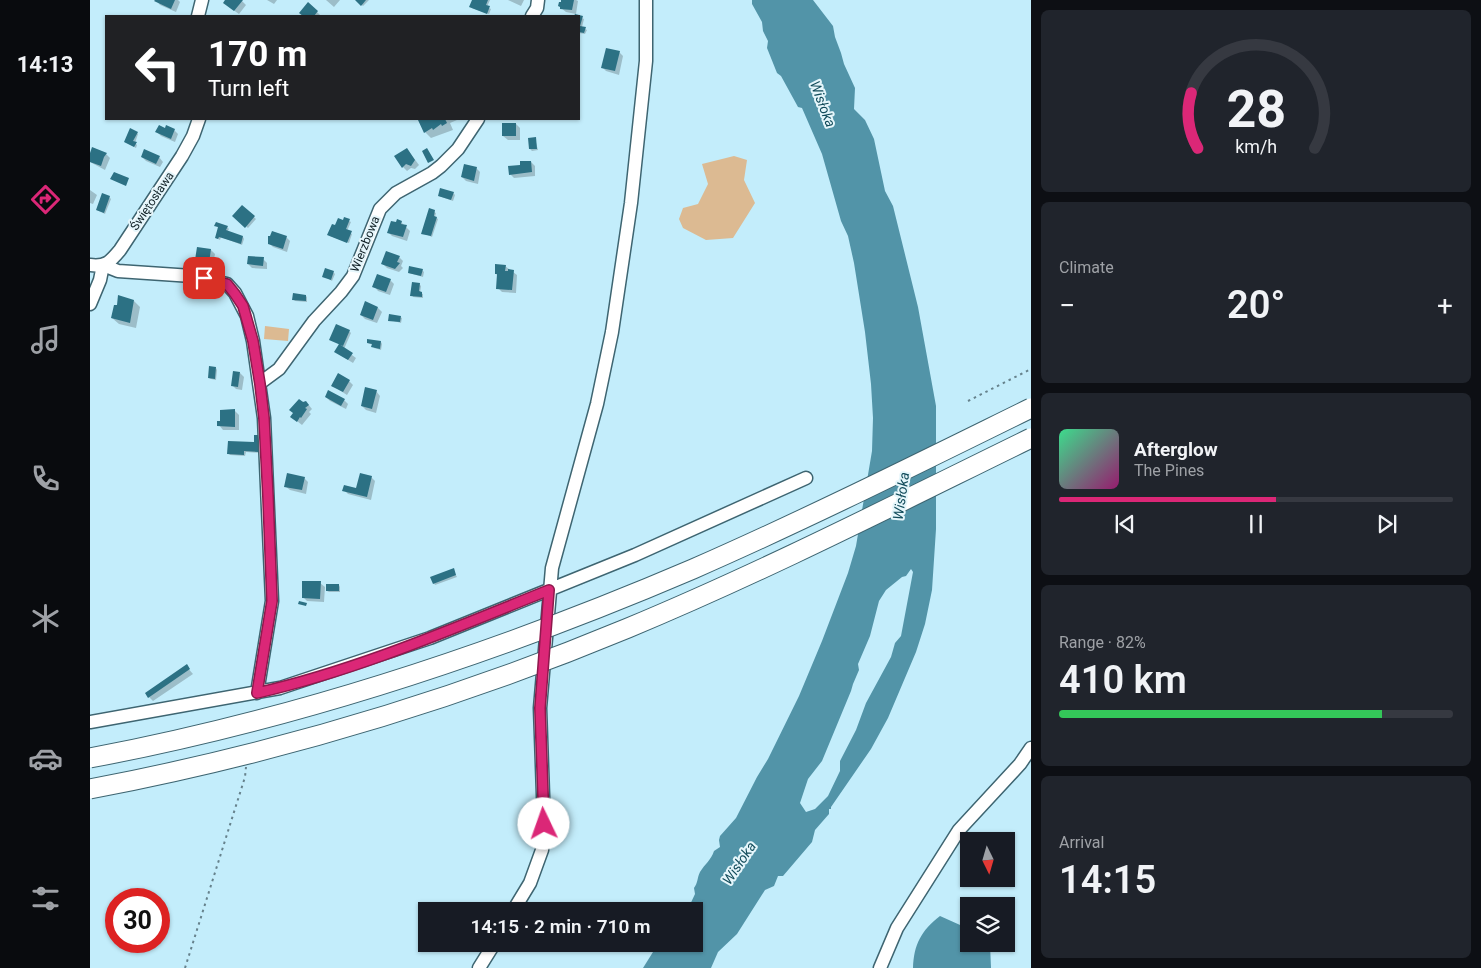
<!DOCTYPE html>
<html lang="en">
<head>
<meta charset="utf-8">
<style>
  :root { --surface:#171b24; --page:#20242c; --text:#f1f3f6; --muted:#9ea1a6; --line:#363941; --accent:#db2777 }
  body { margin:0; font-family:Roboto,sans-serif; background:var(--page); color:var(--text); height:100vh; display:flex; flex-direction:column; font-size:19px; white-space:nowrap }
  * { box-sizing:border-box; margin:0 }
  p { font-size:16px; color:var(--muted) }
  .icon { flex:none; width:28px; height:28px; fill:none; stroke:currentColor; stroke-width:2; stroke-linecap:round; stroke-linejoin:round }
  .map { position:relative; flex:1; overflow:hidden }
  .details { display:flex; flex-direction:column; gap:10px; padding:10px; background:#0d0f14; width:450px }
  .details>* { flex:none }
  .banner { position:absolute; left:15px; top:15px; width:475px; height:105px; border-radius:0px; box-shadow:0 1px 4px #0004; background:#202124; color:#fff; overflow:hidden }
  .needle { width:32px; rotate:175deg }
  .controls { position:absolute; left:870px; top:832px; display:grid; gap:10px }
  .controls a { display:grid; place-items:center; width:55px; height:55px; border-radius:0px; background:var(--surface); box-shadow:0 1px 4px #0004; font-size:25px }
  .speed { position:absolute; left:15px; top:888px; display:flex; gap:10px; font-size:25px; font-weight:700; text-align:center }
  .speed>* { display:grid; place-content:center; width:65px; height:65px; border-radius:50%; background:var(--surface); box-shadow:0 1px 4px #0004; line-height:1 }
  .speed .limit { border:8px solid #d22; background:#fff; color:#111 }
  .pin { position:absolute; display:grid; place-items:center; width:42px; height:42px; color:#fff; margin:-21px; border-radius:10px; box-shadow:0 2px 8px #0006 }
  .me { position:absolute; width:55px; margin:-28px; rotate:357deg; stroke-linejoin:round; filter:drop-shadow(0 0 4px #0008) }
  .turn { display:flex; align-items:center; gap:18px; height:105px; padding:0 20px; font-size:22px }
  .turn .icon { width:65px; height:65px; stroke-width:2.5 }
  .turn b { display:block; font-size:35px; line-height:42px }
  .big { font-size:38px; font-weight:600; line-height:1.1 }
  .details .card { flex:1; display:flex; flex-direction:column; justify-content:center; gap:8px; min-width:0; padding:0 18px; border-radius:8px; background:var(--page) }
  .details .dial { align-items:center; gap:0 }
  .dial svg { height:130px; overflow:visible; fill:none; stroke:var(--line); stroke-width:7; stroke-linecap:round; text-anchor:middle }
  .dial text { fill:var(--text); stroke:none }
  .song { display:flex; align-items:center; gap:15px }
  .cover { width:60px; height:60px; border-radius:8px; background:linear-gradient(135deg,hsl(150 70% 55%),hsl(320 70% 35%)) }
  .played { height:5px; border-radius:2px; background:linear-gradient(90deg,var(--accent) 55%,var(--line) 55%) }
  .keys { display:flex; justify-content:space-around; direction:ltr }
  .heat { display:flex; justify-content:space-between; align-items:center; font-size:28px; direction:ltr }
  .charge { height:8px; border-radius:4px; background:linear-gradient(90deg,#34c759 82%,var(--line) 0) }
  .trip { position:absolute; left:328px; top:902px; width:285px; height:50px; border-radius:0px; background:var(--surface); box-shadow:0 1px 4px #0004; font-weight:600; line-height:50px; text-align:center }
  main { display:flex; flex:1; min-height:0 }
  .menu { display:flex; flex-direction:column; width:90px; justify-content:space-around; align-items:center; background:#090b0e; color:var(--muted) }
  .menu .icon { width:35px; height:35px }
  .menu .active { color:var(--accent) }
  .menu b { font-size:22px; color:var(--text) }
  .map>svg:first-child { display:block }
  .green { fill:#dcba92 }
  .water { fill:#5294a8; fill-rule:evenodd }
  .shadow { fill:#0003 }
  .building { fill:#2c7184 }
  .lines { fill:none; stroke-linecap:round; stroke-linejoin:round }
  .minor-casing { stroke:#3e6571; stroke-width:15 }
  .path { stroke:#66828c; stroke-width:2; stroke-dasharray:2.5 4; stroke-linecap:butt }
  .minor { stroke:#fff; stroke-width:12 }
  .highway-bridge-casing { stroke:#3e6571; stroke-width:21; stroke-linecap:butt }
  .highway-bridge { stroke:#fff; stroke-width:19 }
  .route-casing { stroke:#8e194d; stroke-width:12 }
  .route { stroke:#db2777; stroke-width:9 }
  .labels { text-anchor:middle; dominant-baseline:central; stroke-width:4; stroke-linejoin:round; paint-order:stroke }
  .street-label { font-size:12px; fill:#0f1f24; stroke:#e5f6fb }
  .water-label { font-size:14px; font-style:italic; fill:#114b5a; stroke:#e5f6fb }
</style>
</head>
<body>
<main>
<nav class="menu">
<b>14:13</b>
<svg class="icon active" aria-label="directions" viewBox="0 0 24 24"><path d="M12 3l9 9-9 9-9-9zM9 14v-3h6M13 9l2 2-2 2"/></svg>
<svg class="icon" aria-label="music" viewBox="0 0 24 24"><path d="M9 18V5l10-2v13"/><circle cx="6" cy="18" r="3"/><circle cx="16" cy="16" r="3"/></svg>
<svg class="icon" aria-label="phone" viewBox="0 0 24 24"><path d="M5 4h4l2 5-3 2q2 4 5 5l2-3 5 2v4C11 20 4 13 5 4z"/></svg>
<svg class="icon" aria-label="climate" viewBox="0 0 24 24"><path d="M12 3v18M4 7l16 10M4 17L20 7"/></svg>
<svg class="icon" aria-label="car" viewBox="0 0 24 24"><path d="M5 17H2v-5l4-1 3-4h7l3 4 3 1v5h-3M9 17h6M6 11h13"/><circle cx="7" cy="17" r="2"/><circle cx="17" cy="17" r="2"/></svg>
<svg class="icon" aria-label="filters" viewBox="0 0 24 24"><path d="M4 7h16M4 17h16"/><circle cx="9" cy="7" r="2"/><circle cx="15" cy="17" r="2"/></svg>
</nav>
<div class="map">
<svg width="941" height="968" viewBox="0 0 941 968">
  <rect width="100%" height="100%" fill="#c3edfb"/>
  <path class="green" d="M644,156L657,160L654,180L665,203L643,238L616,240L593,228L589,219L593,208L608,204L618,184L612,164Z
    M175,326L199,329L198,341L174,339Z"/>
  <path class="water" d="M662,0H723L743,26L745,37L751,53L754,64L765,88L764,109L775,120L784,139L795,191L803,206L828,307L846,406V529L842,590L835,624L826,652L798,718L781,749L741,807V809H739V814L725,830L722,842L693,876H688L684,886L675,890L647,934L628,952L621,968H553L568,944H604V911H597L605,894L604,888C608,883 607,878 610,872C615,864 621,860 624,851L630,847L629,840L630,836L646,818L667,777L678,759L709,696L732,641L758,573L766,546L782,451L783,418L781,384L775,332L764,263L758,236L751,221L732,154L712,108L708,107L691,76L687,73L677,48L678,41L673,31L672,22L662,4ZM821,569L823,572L811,636L805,643L801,657L776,703L766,730L750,761V771L738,796L725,809L716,812L710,803L718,779L732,761L761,691L763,684L769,670L768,664L780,636L789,601L796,590L812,577L816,576Z
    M850,916L879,929V944H900L901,968H823C824,944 831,931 850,916Z"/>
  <path class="shadow" d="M66,0H88L90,2L86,12L70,5Z
    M137,0H151L156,5L149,14L139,7Z
    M177,0H187L184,4Z
    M236,0H250L244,7Z
    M266,0H279L273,6Z
    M383,0H400L397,7L401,9L399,14L382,8Z
    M418,0H434L431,6Z
    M473,0H486L488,1L486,14L476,12L471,8Z
    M218,4L227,12L231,16H214L210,13Z
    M489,17L494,19L492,27L497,30L495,34L489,33Z
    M529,52L533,56L529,75L516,71L512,67Z
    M333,119H367V120L360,123L363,130L341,138L335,132L329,121Z
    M426,124L430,128V140H418L413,136Z
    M76,129L84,130L88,134L85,142L71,136L67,132Z
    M47,133L48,134L45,143L47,145L46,148L37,143Z
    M445,139L448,150L442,151L440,149Z
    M317,149L329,165L325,169L321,168L317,171L313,167Z
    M16,154L20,158L15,170L0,162V156Z
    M52,157H69L73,162L70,167L56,161Z
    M441,162L445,166V176L424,178L420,174Z
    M386,168L390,172L388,184L376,181L372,177Z
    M0,190L7,195L3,204L0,203Z
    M363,193L365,195L363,201L349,196Z
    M19,197L21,199L15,214L7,210Z
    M152,206L166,219L158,228L144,216Z
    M340,210L346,213L345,217L348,219L342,237L333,233Z
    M259,221L261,222L257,231L262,234L259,243L240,236L246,226Z
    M311,222L320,231L317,241L302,236L298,232Z
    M126,226L137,227L139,229L137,232L153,237L154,239L152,245L131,237L130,240L126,238L129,228Z
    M179,237H196L200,241L197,252L183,247L179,243Z
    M121,250L125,254L123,264L131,265L135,269L134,275L119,273L115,269L116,264H110L106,260Z
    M309,257L313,261L311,266L313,268L309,272L297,268L293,264Z
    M173,259L177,263V269L162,268L158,264Z
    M415,266L427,275L426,293L412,292L408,288V276L406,274Z
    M332,270L334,272L333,277L319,273Z
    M243,272L245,274L242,281L234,276Z
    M300,280L304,284L300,295L288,291L284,286Z
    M329,284L331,286L330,293L333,294V298L323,297L322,295Z
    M216,296L217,297V302L205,301L203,299Z
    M44,301L50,307L46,328L29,324L22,318Z
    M288,308L292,312L287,323L275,319L271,315Z
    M310,317L312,318L311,323L300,320Z
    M259,331L261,333L254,349L266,358L263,363L250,355V345Z
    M291,342L292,344L291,350L284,348L283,345L278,343Z
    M126,368L127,370L126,380L121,379L119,378Z
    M150,373L154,377L152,390L146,389L142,385Z
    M259,381L263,385L257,395L243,386Z
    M286,391L290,396L286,413L276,410L272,406Z
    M236,397L254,400L258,404L256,409L240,401Z
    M209,400L218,404L222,409L219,412L221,414L212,425L202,417Z
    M145,411L149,415V430H133L129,425Z
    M165,436L171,453L156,452L155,456L140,455L138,453L165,444Z
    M281,477L285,481L281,500L258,494L254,490L267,489Z
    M214,478L218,482L216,494L200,490L195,486Z
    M363,570L367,577L345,585L344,583Z
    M230,583L235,587L234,602L217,601L213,597Z
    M249,585L250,587V592H239L237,591Z
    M96,666L103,674L63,701L59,697Z"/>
  <path class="building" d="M65,0H85L81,9L64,1Z
    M135,0H153L144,11L133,3Z
    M265,0H276L271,6Z
    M382,0H398L396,5L400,6L397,14L379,7Z
    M471,0H484L482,10L470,9V7L468,6L469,2H471Z
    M218,2L228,11L224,16H213L209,13Z
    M485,14L493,16L490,26L496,27L494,33L489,32V16H484Z
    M516,48L530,51L525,71L511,68Z
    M330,119H355L357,123L352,126L351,124L343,130L342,128L334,133L328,120Z
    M412,123H426V136H412Z
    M69,125L75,128L76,125L85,129L81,139L65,132Z
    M40,128L48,132L43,141L47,142L44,147L34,142Z
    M446,137L447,149H439L438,138Z
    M2,147L17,153L14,157L11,166L0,162V153Z
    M317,148L325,160L321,166L316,164L312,168L304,156Z
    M337,148L344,160L338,163L332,151Z
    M54,149L70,156L66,164L51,157Z
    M430,161H441L442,172L419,175L418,166L430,165Z
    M374,164L387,167L384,181L371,177Z
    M24,172L39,178L36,186L20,179Z
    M350,188L364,192L361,200L348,196Z
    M12,193L20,196L14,213L6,210Z
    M152,205L165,216L155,228L142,216Z
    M339,208L345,210L344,216L347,217L341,236L331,234Z
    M254,217L260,219L256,229L262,231L257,243L237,235L242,224L245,225L248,218L253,220Z
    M307,219L312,221L311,224L317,225L313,237L297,233L301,221L306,222Z
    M126,222L138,226L136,230L153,236L151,244L129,237L128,239L125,238L128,227L124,226Z
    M182,231L197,236L193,249L178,244V236H180Z
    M107,247L121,249L119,263L131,264L130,271L114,269L115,261L105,260Z
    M296,251L310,256L307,262L310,263L305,269L291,264Z
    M158,256L174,257L173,266L157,264Z
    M405,264L416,265L415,271H418V269L424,270L422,290L406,289L407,274H405Z
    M319,266L333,269L331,276L318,273Z
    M235,268L244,271L241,280L232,277Z
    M287,274L301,279L296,292L282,287Z
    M322,282L330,283L329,291L332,292V297L320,296Z
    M203,293L216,295V301L202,300Z
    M28,295L44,300L40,323L21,318L24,305H27Z
    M275,301L288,307L283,320L270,315Z
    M299,314L311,316L310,322L298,321Z
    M246,324L260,330L253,346L239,340Z
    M277,339L291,341L290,349L281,347L282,344L277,343Z
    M249,344L263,353L258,360L244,352Z
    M119,366L126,367L125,379L118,378Z
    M143,371L150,372L148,387L141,386Z
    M248,373L260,380L253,392L241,386Z
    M275,387L287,390L282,409L271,406Z
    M238,390L255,399L251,406L235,397Z
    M209,399L213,402L216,401L219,405L215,408L217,409L211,418L210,417L207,422L200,417L203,413L199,410Z
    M145,409V427L127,426V421H130V410Z
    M164,435H170L169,452L154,451V455L137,454L138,441L164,442Z
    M197,473L215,477L212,490L194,487Z
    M270,473L282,476L277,497L252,491L254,485L266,488Z
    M364,568L366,575L343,584L340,577Z
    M212,581H231L230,599L212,598Z
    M236,584H249V591H236Z
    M209,601L217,603L216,606L208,604Z
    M97,664L100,669L58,698L55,693Z"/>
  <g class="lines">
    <g class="minor-casing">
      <path id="minor" d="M108,16L112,0
        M442,16L447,8L448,0
        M0,265C16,267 20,262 30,250L92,156L103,136L109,119
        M13,265L28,271L102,276L137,284L145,293L157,316L163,341L174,418L182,601L167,693
        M0,304L10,280L13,265
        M170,383L189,369L224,321L251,292L263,276L290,209L306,193L342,173L351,166L368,149L388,119
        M0,722L190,688L340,638L545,555L716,478
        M423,911L440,883L452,850L454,824L450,708L462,568L507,404L522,332L541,203L556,61V0
        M389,968L404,944
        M790,968L807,928L869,830L930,764L941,748"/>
    </g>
    <path class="path" d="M878,401L941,369
      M95,968L155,777L156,767"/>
    <use href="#minor" class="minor"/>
    <g class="highway-bridge-casing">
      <path id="highway-bridge" d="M0,758C207,719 409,652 603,569C717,519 829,463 941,408
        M0,789C184,754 365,700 538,628C675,571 808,503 941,438"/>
    </g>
    <use href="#highway-bridge" class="highway-bridge"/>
  </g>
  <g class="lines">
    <g class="route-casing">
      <path id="route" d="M114,278L137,284L145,294L153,306L163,341L170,384L174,418L178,496L182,601L167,693C268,670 364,628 459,590L450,708L454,824"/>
    </g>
    <use href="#route" class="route"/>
  </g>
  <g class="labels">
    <g class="street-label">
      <text transform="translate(62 201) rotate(-56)">Świętosława</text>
      <text transform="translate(275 244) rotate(-68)">Wierzbowa</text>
    </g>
    <g class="water-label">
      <text transform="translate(733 104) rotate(69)">Wisłoka</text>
      <text transform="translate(811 496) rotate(-82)">Wisłoka</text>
      <text transform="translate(649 863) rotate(-56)">Wisłoka</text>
    </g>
  </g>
</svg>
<div class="controls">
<a><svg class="needle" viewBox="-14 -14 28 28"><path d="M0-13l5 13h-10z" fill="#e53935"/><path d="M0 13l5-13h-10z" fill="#9ea1a6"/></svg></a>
<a><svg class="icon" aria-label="layers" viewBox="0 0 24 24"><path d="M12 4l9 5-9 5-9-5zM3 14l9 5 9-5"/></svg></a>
</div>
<div class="speed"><div class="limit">30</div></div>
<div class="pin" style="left:114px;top:278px;background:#d93025"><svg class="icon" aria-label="arrive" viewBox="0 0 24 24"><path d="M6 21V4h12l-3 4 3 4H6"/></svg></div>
<svg class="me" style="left:454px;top:824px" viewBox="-20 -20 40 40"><circle r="19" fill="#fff"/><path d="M0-13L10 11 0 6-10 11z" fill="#db2777"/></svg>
<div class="trip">14:15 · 2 min · 710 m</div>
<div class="banner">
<div class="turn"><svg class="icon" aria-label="left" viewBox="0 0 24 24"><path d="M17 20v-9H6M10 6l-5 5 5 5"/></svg><div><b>170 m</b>Turn left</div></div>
</div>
</div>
<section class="details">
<div class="card dial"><svg viewBox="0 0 100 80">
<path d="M14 69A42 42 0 1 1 86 69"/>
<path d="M14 69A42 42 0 0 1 10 35" stroke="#db2777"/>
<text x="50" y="56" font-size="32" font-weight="700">28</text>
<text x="50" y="72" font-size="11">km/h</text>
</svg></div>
<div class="card"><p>Climate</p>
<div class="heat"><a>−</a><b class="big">20°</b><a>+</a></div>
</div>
<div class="card">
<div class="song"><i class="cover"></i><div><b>Afterglow</b><p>The Pines</p></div></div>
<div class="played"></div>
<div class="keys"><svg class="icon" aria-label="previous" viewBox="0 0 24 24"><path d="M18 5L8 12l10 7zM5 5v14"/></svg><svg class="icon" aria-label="pause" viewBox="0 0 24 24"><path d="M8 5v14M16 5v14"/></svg><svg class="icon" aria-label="next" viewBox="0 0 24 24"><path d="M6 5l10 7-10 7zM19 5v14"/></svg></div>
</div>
<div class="card"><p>Range · 82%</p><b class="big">410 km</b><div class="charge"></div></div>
<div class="card"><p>Arrival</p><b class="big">14:15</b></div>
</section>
</main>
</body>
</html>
